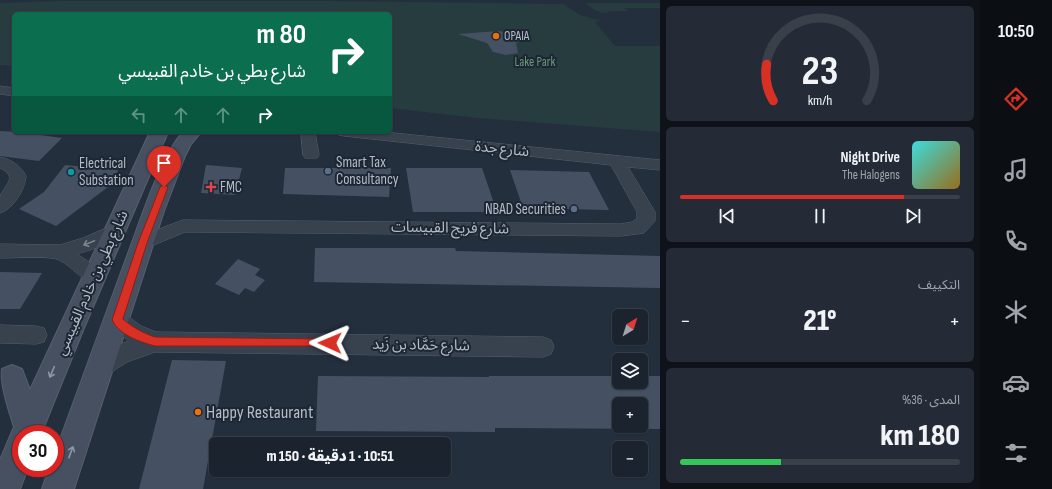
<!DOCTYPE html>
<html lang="ar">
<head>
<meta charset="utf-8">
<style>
  :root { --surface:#1b232e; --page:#242b36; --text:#f1f3f6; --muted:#a0a4aa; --line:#39404a; --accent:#d93025 }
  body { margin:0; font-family:"Sofia Sans Condensed","Noto Sans Arabic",sans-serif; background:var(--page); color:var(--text); direction:rtl; height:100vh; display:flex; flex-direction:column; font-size:15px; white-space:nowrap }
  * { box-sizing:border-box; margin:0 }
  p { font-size:13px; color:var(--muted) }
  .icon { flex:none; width:22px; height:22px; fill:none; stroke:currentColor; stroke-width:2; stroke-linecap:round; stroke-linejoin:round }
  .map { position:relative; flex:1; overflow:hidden; direction:ltr }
  .side { display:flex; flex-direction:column; gap:6px; padding:6px; background:#0f1319; width:320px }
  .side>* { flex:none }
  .top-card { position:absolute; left:12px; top:12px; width:380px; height:122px; border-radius:6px; box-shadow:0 1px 3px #0004,0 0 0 1px var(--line); direction:rtl; background:#0b6e4f; color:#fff; overflow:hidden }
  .needle { width:26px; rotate:38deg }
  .controls { position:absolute; left:612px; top:309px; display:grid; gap:8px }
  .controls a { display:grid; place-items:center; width:36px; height:36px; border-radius:6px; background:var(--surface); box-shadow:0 1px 3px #0004,0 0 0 1px var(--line); font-size:20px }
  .speed { position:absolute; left:12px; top:425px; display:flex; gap:8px; font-size:20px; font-weight:700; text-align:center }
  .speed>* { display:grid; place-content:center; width:52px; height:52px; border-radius:50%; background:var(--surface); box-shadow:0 1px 3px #0004,0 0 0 1px var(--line); line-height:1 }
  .speed .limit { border:6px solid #d22; background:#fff; color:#111 }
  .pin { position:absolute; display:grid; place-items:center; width:34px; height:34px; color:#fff; margin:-41px -17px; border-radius:50% 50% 50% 0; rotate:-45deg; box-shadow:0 0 4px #0007 }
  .pin .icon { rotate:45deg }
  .me { position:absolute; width:44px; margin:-22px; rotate:271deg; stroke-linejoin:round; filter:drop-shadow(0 0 3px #0008) }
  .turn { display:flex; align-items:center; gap:14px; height:84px; padding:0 20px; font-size:18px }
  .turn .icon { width:52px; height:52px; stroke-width:2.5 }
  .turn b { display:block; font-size:28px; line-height:34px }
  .lanes { display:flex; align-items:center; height:38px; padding:0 20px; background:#0003; justify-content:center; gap:20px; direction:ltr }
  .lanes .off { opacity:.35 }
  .big { font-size:30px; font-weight:800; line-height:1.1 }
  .side .widget { flex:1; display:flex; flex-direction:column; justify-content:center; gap:6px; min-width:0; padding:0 14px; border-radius:6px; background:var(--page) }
  .side .dial { align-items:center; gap:0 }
  .dial svg { height:104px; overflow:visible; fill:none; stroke:var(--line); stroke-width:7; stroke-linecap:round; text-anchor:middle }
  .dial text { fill:var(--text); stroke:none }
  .song { display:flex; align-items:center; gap:12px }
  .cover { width:48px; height:48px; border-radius:6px; background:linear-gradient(135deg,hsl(180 70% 55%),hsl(40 70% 35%)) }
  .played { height:4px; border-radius:2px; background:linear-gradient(90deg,var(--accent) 80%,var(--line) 80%) }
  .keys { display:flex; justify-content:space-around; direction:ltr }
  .heat { display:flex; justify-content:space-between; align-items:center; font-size:22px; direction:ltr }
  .charge { height:6px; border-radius:3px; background:linear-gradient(90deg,#34c759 36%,var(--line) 0) }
  .trip { position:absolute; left:209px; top:437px; width:242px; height:40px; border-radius:6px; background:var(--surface); box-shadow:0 1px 3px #0004,0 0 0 1px var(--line); font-weight:800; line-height:40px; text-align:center; direction:rtl }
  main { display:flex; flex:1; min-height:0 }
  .tabs { display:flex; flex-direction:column; width:72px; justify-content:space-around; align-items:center; background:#0b0e12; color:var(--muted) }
  .tabs .icon { width:28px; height:28px }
  .tabs .current { color:var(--accent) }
  .tabs b { font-size:18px; color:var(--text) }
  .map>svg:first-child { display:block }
  .green { fill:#263c3f }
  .building { fill:#455162; fill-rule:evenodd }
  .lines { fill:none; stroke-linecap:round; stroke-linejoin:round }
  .street-casing { stroke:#565f6c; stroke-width:1 }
  .secondary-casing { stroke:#565f6c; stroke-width:2 }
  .street { fill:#38414e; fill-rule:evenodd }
  .secondary { fill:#465061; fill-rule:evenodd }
  .oneway { stroke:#7c8592 }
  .oneway2 { stroke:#8e96a5 }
  .route { fill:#d93025; stroke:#8d1f18 }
  .food-dot { fill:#e8710a; stroke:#1d2633; stroke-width:1.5 }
  .service-dot { fill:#5c6f8a; stroke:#1d2633; stroke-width:1.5 }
  .culture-dot { fill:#0f9aa8; stroke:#1d2633; stroke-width:1.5 }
  .health-dot { fill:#e0444e; stroke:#1d2633; stroke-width:1.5 }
  .labels { text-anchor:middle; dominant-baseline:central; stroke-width:4; stroke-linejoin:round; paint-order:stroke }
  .far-poi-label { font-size:13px; fill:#b4bcc9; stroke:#1d2633; text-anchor:start }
  .far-park-label { font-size:13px; fill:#6b9a76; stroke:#1d2633 }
  .street-label { font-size:15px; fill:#b4bcc9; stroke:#1d2633 }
  .poi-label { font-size:15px; fill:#b4bcc9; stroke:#1d2633; text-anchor:start }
  .near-poi-label { font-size:18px; fill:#b4bcc9; stroke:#1d2633; text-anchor:start }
</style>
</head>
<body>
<main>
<nav class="tabs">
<b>10:50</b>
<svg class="icon current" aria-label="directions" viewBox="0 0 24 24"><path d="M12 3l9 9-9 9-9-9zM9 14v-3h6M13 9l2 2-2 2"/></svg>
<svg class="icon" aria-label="music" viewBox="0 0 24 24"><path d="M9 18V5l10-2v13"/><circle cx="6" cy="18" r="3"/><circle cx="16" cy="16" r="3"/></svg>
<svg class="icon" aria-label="phone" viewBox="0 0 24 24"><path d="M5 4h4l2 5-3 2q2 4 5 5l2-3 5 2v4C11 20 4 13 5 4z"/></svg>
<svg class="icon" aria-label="climate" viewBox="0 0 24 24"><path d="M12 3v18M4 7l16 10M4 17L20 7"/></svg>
<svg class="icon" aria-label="car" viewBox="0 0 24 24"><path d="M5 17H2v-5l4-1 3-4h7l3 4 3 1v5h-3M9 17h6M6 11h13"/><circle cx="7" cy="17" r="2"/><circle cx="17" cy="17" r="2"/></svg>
<svg class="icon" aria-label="filters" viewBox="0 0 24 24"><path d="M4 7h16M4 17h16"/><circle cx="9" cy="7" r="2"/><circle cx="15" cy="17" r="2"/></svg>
</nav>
<section class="side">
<div class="widget dial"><svg viewBox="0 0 100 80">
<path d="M14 69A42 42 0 1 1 86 69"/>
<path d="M14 69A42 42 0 0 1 9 41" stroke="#d93025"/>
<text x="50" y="56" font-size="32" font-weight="700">23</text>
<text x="50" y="72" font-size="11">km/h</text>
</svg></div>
<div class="widget">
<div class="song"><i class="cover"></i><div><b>Night Drive</b><p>The Halogens</p></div></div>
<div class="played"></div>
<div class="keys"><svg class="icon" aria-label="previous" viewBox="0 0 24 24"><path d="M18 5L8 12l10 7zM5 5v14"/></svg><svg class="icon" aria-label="pause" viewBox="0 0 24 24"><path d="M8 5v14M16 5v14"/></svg><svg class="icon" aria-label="next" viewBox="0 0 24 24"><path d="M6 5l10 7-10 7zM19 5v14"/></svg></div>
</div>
<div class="widget"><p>التكييف</p>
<div class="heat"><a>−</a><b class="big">21°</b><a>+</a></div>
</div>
<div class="widget"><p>المدى · 36%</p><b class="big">180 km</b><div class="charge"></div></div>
</section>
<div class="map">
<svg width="660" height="489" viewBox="0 0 660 489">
  <rect width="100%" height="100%" fill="#242f3e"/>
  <path class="green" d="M59,1H331L563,4L580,15L601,21L595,22L615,46H660V132L478,118L390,108V14H14V66L0,65V3Z
    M586,3H660V8H625L627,11H607L609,13C600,13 592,10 586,3Z"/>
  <path class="building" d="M498,31L530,35L516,43L518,53L506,55L493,52L487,43L458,34Z
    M0,131L19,132L62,138L39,161L0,156Z
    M65,165L118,170L111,187H108L56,226L19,209L44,192Z
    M206,165L242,168L235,195L201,193Z
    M285,168H391L389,197L283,194Z
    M406,168H482L497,212H413Z
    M510,170L589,172L609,210L523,208Z
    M315,248H455L456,251L660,256V288L314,282Z
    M238,259L260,269L255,275L265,280L254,292L245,288L239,295L215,284Z
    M0,272L42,273L20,309H0Z
    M172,360L226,361L203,489H139Z
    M318,376L489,377V376H619V382H641V376H660V429L495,428V432L316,431ZM619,404H641V426H619Z"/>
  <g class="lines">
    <g class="street-casing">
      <path id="street" d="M0,86L14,88V96L0,94Z
        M301,132H315L319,155L317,158H305L303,155Z
        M337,132H384L660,160V170L628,167L655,212V221L644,233L621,236L185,232L142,250L135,248L133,243L135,238L183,220L621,224L632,222L637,219V212L611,165L344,136L339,135Z
        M0,157C12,160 20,165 26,176C25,190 13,209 0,213C0,208 0,201 0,197C3,186 20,177 0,168Z
        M116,224L123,225L125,230C118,242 90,250 77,254L101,270L104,275L101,280C82,287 73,264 56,259C46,256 12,258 0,258V244L60,245L83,238Z
        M117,311L125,314L141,326L156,332L543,337L551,340L554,347L551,354L543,357L155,352L127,362L110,373L102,376L94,373L90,366C97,351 115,346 129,341L109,326L106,320L109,314Z
        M0,325L36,326L44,328L47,335L44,342L36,344L0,343Z"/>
    </g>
    <g class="secondary-casing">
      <path id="secondary" d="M150,132H168L84,328L41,434H21V468H28L20,489H0V460L14,427C9,411 0,385 2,369L12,365L22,369L30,390Z
        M183,132H201L191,144L185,156L164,211L74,489H42L49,468H55V453C80,384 105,316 130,248C142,216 161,156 183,132Z"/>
    </g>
    <use href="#street" class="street"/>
    <use href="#secondary" class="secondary"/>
  </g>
  <defs><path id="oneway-shaft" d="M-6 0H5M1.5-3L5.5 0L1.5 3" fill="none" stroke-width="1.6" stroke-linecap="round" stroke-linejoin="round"/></defs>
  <use class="oneway" href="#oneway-shaft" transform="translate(89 243) rotate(158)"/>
  <g class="oneway2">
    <use href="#oneway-shaft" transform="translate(52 372) rotate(113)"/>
    <use href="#oneway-shaft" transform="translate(71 452) rotate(-70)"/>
  </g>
  <path class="route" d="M164,184L168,187L147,243L123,319C132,327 143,333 155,337L330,339L334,340L336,343L334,346H155C140,342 119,335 112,320L138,243L160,187Z"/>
  <g class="food-dot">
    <circle cx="496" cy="36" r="4"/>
    <circle cx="198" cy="412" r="4"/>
  </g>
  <g class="service-dot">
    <circle cx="328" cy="171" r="4"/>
    <circle cx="574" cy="209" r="4"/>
  </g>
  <circle class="culture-dot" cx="71" cy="172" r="4"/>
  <path class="health-dot" d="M209 181h4v4h4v4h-4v4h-4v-4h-4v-4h4z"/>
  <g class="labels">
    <g class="far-poi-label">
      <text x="504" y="36">OPAIA</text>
    </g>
    <g class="far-park-label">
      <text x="535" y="62">Lake Park</text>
    </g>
    <g class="street-label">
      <text transform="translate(502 149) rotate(6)">شارع جدة</text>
      <text transform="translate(450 228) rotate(1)">شارع فريج القبيسات</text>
      <text transform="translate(92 283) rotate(-66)">شارع بطي بن خادم القبيسي</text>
      <text transform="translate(421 345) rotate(1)">شارع حَمَّاد بن زَيد</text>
    </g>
    <g class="poi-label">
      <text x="336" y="162">Smart Tax<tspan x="336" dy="17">Consultancy</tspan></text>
      <text x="79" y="163">Electrical<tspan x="79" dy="17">Substation</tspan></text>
      <text x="220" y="187">FMC</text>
      <text x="566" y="209" text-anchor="end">NBAD Securities</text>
    </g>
    <g class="near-poi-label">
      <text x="206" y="412">Happy Restaurant</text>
    </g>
  </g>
</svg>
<div class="controls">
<a><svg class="needle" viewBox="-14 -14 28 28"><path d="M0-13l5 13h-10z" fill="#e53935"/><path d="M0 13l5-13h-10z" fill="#a0a4aa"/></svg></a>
<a><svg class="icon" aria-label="layers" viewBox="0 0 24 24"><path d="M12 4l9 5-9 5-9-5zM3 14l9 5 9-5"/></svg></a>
<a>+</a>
<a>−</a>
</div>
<div class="speed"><div class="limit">30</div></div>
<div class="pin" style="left:164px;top:187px;background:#d93025"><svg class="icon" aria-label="arrive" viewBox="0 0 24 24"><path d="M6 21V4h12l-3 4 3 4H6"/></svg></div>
<svg class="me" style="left:330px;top:343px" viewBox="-20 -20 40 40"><path d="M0-17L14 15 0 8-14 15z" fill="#d93025" stroke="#fff" stroke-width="4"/></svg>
<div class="trip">10:51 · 1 دقيقة · 150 m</div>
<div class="top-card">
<div class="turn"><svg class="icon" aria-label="right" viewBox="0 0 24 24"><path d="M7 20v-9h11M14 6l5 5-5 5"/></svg><div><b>80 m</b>شارع بطي بن خادم القبيسي</div></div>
<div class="lanes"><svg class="icon off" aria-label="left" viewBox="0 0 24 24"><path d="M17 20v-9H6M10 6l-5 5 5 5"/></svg><svg class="icon off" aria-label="ahead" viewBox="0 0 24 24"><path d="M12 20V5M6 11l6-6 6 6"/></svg><svg class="icon off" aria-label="ahead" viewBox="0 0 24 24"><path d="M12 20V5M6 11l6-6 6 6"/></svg><svg class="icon" aria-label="right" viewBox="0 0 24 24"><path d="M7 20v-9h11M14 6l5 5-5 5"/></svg></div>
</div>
</div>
</main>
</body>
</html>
